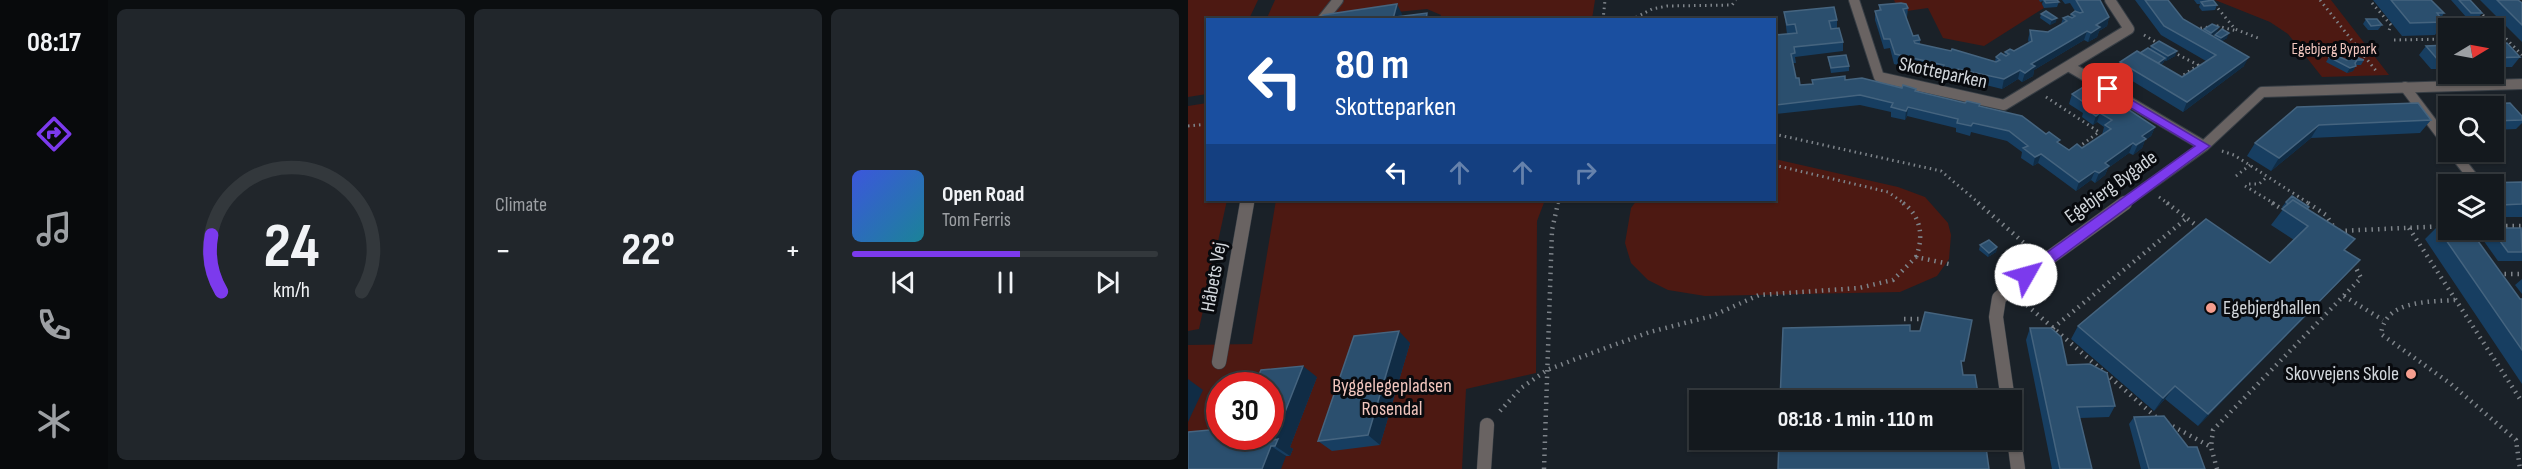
<!DOCTYPE html>
<html lang="en">
<head>
<meta charset="utf-8">
<style>
  :root { --surface:#14191e; --page:#21262b; --text:#f1f3f6; --muted:#9da0a4; --line:#33383c; --accent:#7c3aed }
  body { margin:0; font-family:"Sofia Sans Condensed",sans-serif; background:var(--page); color:var(--text); height:100vh; display:flex; flex-direction:column; font-size:22px; white-space:nowrap }
  * { box-sizing:border-box; margin:0 }
  p { font-size:20px; color:var(--muted) }
  .icon { flex:none; width:33px; height:33px; fill:none; stroke:currentColor; stroke-width:2; stroke-linecap:round; stroke-linejoin:round }
  .map { position:relative; flex:1; overflow:hidden }
  .panel { display:flex; flex-direction:column; gap:9px; padding:9px; background:#0b0e10; width:1080px }
  .panel>* { flex:none }
  .top-card { position:absolute; left:18px; top:18px; width:570px; height:183px; border-radius:0px; box-shadow:0 2px 4px #0004,0 0 0 2px var(--line); background:#1a4fa0; color:#fff; overflow:hidden }
  .needle { width:39px; rotate:80deg }
  .controls { position:absolute; left:1250px; top:18px; display:grid; gap:12px }
  .controls a { display:grid; place-items:center; width:66px; height:66px; border-radius:0px; background:var(--surface); box-shadow:0 2px 4px #0004,0 0 0 2px var(--line); font-size:30px }
  .speed { position:absolute; left:18px; top:372px; display:flex; gap:12px; font-size:30px; font-weight:700; text-align:center }
  .speed>* { display:grid; place-content:center; width:78px; height:78px; border-radius:50%; background:var(--surface); box-shadow:0 2px 4px #0004,0 0 0 2px var(--line); line-height:1 }
  .speed .limit { border:9px solid #d22; background:#fff; color:#111 }
  .pin { position:absolute; display:grid; place-items:center; width:51px; height:51px; color:#fff; margin:-26px; border-radius:12px; box-shadow:0 3px 9px #0006 }
  .me { position:absolute; width:66px; margin:-33px; rotate:52deg; stroke-linejoin:round; filter:drop-shadow(0 0 4px #0008) }
  .turn { display:flex; align-items:center; gap:21px; height:126px; padding:0 30px; font-size:27px }
  .turn .icon { width:78px; height:78px; stroke-width:2.5 }
  .turn b { display:block; font-size:42px; line-height:51px }
  .lanes { display:flex; align-items:center; height:57px; padding:0 30px; background:#0003; justify-content:center; gap:30px; direction:ltr }
  .lanes .off { opacity:.35 }
  .big { font-size:45px; font-weight:700; line-height:1.1 }
  .panel .widget { flex:1; display:flex; flex-direction:column; justify-content:center; gap:9px; min-width:0; padding:0 21px; border-radius:9px; background:var(--page) }
  .panel .dial { align-items:center; gap:0 }
  .dial svg { height:156px; overflow:visible; fill:none; stroke:var(--line); stroke-width:7; stroke-linecap:round; text-anchor:middle }
  .dial text { fill:var(--text); stroke:none }
  .song { display:flex; align-items:center; gap:18px }
  .cover { width:72px; height:72px; border-radius:9px; background:linear-gradient(135deg,hsl(230 70% 55%),hsl(190 70% 35%)) }
  .played { height:6px; border-radius:3px; background:linear-gradient(90deg,var(--accent) 55%,var(--line) 55%) }
  .keys { display:flex; justify-content:space-around; direction:ltr }
  .heat { display:flex; justify-content:space-between; align-items:center; font-size:33px; direction:ltr }
  .panel .tiles { flex:1; display:grid; gap:9px; grid-template-columns:repeat(3,1fr) }
  .trip { position:absolute; left:501px; top:390px; width:333px; height:60px; border-radius:0px; background:var(--surface); box-shadow:0 2px 4px #0004,0 0 0 2px var(--line); font-weight:700; line-height:60px; text-align:center }
  main { display:flex; flex:1; min-height:0 }
  .tabs { display:flex; flex-direction:column; width:108px; justify-content:space-around; align-items:center; background:#080a0c; color:var(--muted) }
  .tabs .icon { width:42px; height:42px }
  .tabs .current { color:var(--accent) }
  .tabs b { font-size:27px; color:var(--text) }
  .map>svg:first-child { display:block }
  .green { fill:#4d1912; fill-rule:evenodd }
  .lines { fill:none; stroke-linecap:round; stroke-linejoin:round }
  .service-casing { stroke:#373e45; stroke-width:12 }
  .minor-far1-casing { stroke:#373e45; stroke-width:12 }
  .minor-casing { stroke:#373e45; stroke-width:15 }
  .path-far1 { stroke:#7e848a; stroke-width:3; stroke-dasharray:1.5 4; stroke-linecap:butt }
  .path { stroke:#7e848a; stroke-width:4.5; stroke-dasharray:1.5 5; stroke-linecap:butt }
  .service { stroke:#696362; stroke-width:10 }
  .minor-far1 { stroke:#696362; stroke-width:10 }
  .minor { stroke:#696362; stroke-width:14 }
  .wall { fill:#173e61 }
  .shaded-wall { fill:#102c45 }
  .building { fill:#2b4f6e; stroke:#45647f; stroke-width:1.5 }
  .route { fill:#7c3aed; stroke:#51269a; stroke-width:1.5 }
  .poi-dot { fill:#f59d8e; stroke:#080a0e; stroke-width:2 }
  .labels { text-anchor:middle; dominant-baseline:central; stroke-width:6; stroke-linejoin:round; paint-order:stroke }
  .far-park-label { font-size:16px; fill:#f2c6be; stroke:#080a0e }
  .street-label { font-size:20px; fill:#d1d6db; stroke:#080a0e }
  .poi-label { font-size:20px; fill:#d1d6db; stroke:#080a0e; text-anchor:start }
  .park-label { font-size:20px; fill:#f2c6be; stroke:#080a0e }
</style>
</head>
<body>
<main>
<nav class="tabs">
<b>08:17</b>
<svg class="icon current" aria-label="directions" viewBox="0 0 24 24"><path d="M12 3l9 9-9 9-9-9zM9 14v-3h6M13 9l2 2-2 2"/></svg>
<svg class="icon" aria-label="music" viewBox="0 0 24 24"><path d="M9 18V5l10-2v13"/><circle cx="6" cy="18" r="3"/><circle cx="16" cy="16" r="3"/></svg>
<svg class="icon" aria-label="phone" viewBox="0 0 24 24"><path d="M5 4h4l2 5-3 2q2 4 5 5l2-3 5 2v4C11 20 4 13 5 4z"/></svg>
<svg class="icon" aria-label="climate" viewBox="0 0 24 24"><path d="M12 3v18M4 7l16 10M4 17L20 7"/></svg>
</nav>
<section class="panel">
<div class="tiles">
<div class="widget dial"><svg viewBox="0 0 100 80">
<path d="M14 69A42 42 0 1 1 86 69"/>
<path d="M14 69A42 42 0 0 1 9 40" stroke="#7c3aed"/>
<text x="50" y="56" font-size="32" font-weight="700">24</text>
<text x="50" y="72" font-size="11">km/h</text>
</svg></div>
<div class="widget"><p>Climate</p>
<div class="heat"><a>−</a><b class="big">22°</b><a>+</a></div>
</div>
<div class="widget">
<div class="song"><i class="cover"></i><div><b>Open Road</b><p>Tom Ferris</p></div></div>
<div class="played"></div>
<div class="keys"><svg class="icon" aria-label="previous" viewBox="0 0 24 24"><path d="M18 5L8 12l10 7zM5 5v14"/></svg><svg class="icon" aria-label="pause" viewBox="0 0 24 24"><path d="M8 5v14M16 5v14"/></svg><svg class="icon" aria-label="next" viewBox="0 0 24 24"><path d="M6 5l10 7-10 7zM19 5v14"/></svg></div>
</div>
</div>
</section>
<div class="map">
<svg width="1334" height="469" viewBox="0 0 1334 469">
  <rect width="100%" height="100%" fill="#1a2128"/>
  <path class="green" d="M0,0H70L61,19L20,20L19,94L0,97Z
    M87,0H146L131,19L78,20Z
    M155,0H407L404,19H251L253,15L239,9L139,19Z
    M706,0H852L856,8L796,46L755,38L740,8L712,12Z
    M1027,0H1143L1201,75L1134,77L1100,34L1082,22Z
    M19,103L20,200H39L11,329L0,331V106Z
    M587,159L710,187L737,197L760,223L763,235L761,259L749,276L712,292L517,296L480,290L460,280L443,263L437,243L443,208L449,200H586Z
    M88,200H357L349,221L348,373L278,389L274,469H0V345L64,344ZM32,386H82V436H32Z"/>
  <g class="lines">
    <g class="service-casing">
      <path id="service" d="M1217,87L1260,144
        M1265,152L1290,184"/>
    </g>
    <g class="minor-far1-casing">
      <path id="minor-far1" d="M666,0L691,77L816,105L941,29L922,0
        M134,20L150,0
        M882,67L1016,146
        M59,204L60,200
        M935,204L1016,146L1074,92L1334,84"/>
    </g>
    <g class="minor-casing">
      <path id="minor" d="M31,362L59,203
        M820,400L808,317L811,298L857,261L937,203
        M824,424L830,469
        M296,469L299,425"/>
    </g>
    <path class="path-far1" d="M1023,0L1047,29L1070,38
      M1132,0L1189,72
      M1184,3L1203,25L1200,33
      M1291,11L1334,55
      M415,20L417,0
      M443,20L464,9L479,6L544,5L548,0
      M1007,29L1029,26L1049,31
      M956,35L973,45
      M1305,39H1318
      M1206,40L1260,39
      M985,52L1010,65L990,79
      M858,97L911,132L888,149
      M0,126L20,124
      M586,134L753,171L792,204
      M1034,151L1046,155L1122,204
      M586,165L700,192L717,204
      M1048,176L1062,165
      M1061,184H1071L1079,177
      M1057,186L1087,204
      M971,197L981,204
      M370,204L371,200
      M1259,204L1257,195L1260,194"/>
    <path class="path" d="M715,203C733,216 736,237 728,257
      M790,203L843,249
      M979,203L1013,229
      M1084,203L1097,211
      M1120,203L1138,215L1147,229
      M1259,203L1260,208
      M1305,226H1334
      M1221,228L1334,402
      M1151,231L1260,226
      M1310,274H1334
      M1156,296L1195,320
      M1267,300C1240,302 1197,300 1193,334L1263,384L1328,440L1332,469
      M834,301L969,418
      M716,319H739
      M865,328L999,218
      M312,411L333,388L359,370L401,354L462,332L524,316L571,295L671,288L705,280L728,257L761,264
      M979,423L1023,447
      M356,469L364,230L370,203
      M1029,469L1023,447L1025,430L1173,278L1165,262"/>
    <use href="#service" class="service"/>
    <use href="#minor-far1" class="minor-far1"/>
    <use href="#minor" class="minor"/>
  </g>
  <path class="wall" d="M851,0H869L871,2L869,7L856,8L854,4L855,1L852,2Z
    M874,0H912L921,17L919,26L911,31L909,37L900,42L896,40L846,70L845,76L834,82L830,79L814,89L769,78L767,82L754,79V75L706,64L702,48L696,49L687,20V11L691,10V5L720,8L719,17L718,18L725,36L732,40V44L807,61L808,57L816,55L817,52L826,51L841,43L840,40L842,30L860,32L873,24L875,18L882,17L883,14L887,11L882,3L877,4Z
    M947,0H980L995,19L1015,31L1016,29L1029,32L1024,36L1026,37L1027,35L1039,38L1034,41L1056,66L995,112L928,71L932,62L962,49L963,46L987,56L978,61L977,60L975,63L973,65L994,77L1018,61L973,35Z
    M1006,0H1023V1L1029,5L1027,10L1014,11L1011,7L1012,4H1009Z
    M1185,0H1243L1256,13L1253,18L1256,22L1247,35L1214,36Z
    M1263,0H1282L1294,13L1290,18H1279Z
    M1292,0H1330L1334,3V42Z
    M596,12L649,20V28L655,42V51L607,57L608,63H605L608,78L612,85L624,84V80H657L728,91L792,106L871,143L881,150L894,148L914,135L916,127L909,122L905,125L894,117L895,113L881,104L884,94L930,103L967,127L963,136L957,140L954,148L945,155L941,153L920,168L917,175L907,183L903,180L888,191L850,163L845,166L833,158L834,152L819,141L783,132L782,136L768,132V128L719,116L717,120L703,117V112L672,105L588,114L586,104L599,34Z
    M853,14L868,22L862,25L852,18Z
    M1178,19L1194,25L1190,30H1180L1175,24Z
    M1305,44L1332,57L1324,67H1305Z
    M1260,45V69H1243L1231,55L1238,46Z
    M640,57L661,66V71L643,73Z
    M1141,57L1159,60H1176L1173,65H1168L1165,71L1159,73L1138,62Z
    M1322,103L1334,116V123L1328,129L1305,130V106H1260V124L1252,114L1260,105Z
    M1109,107L1243,120L1232,133L1123,138L1083,171L1059,156L1067,143Z
    M1334,182V217H1305V184H1294L1296,183Z
    M1098,202L1119,209L1157,250L1159,274L1010,426L977,399L966,411L883,339L890,326L1082,263L1106,240L1083,225L1096,208L1094,207Z
    M1249,227L1332,299H1334V384L1237,239Z
    M1334,229V261H1310L1293,237L1301,230Z
    M792,245L809,247L808,252L800,257L791,250Z
    M1334,279V294L1327,285Z
    M842,328L879,365L927,406L921,417L892,418L904,469H864L838,340Z
    M222,343L192,445L144,451L130,441Z
    M129,377L102,447L105,449L102,456H98L32,429L82,436Z
    M946,417L1017,469H953L941,424Z"/>
  <path class="shaded-wall" d="M209,4L214,14L213,20H202Z
    M239,13L243,20H238Z
    M921,17L919,26L911,31L909,37L900,42L903,33L908,25Z
    M869,18L868,22L862,25L864,20Z
    M1031,27L1029,32L1021,38L1023,33Z
    M899,31L896,40L846,70L845,76L834,82L837,73L843,64Z
    M1041,33L1039,38L1031,43L1033,38Z
    M989,51L987,56L978,61L980,56Z
    M1061,57L1056,66L995,112L999,102Z
    M977,58L975,63L967,68L969,63Z
    M1168,66L1165,71L1159,73L1162,68Z
    M832,70L830,79L814,89L816,79Z
    M720,107L719,116L717,120L718,111Z
    M912,113L909,122L905,125L908,116Z
    M1131,125L1123,138L1083,171L1091,158Z
    M967,127L963,136L957,140L954,148L945,155L954,136Z
    M945,143L941,153L920,168L917,175L907,183L911,173L917,163Z
    M853,154L850,163L845,166L847,157Z
    M907,171L903,180L888,191L891,182Z
    M809,247L808,252L800,257L801,253Z
    M1172,260L1159,274L1010,426L1020,414Z
    M211,331L222,343L192,445L180,435Z
    M115,366L129,377L102,447L105,449L102,456L87,446L86,440Z
    M0,379L15,390L0,422Z
    M987,386L977,399L966,411L975,398Z
    M83,446L98,456L93,469H74Z"/>
  <path class="building" d="M856,0H869L871,2L858,3Z
    M888,0H912L921,17L908,25L912,27L903,33L899,31L843,64L847,66L837,73L832,70L816,79L770,69L768,72L755,69L756,65L707,54L702,39H696L687,11L693,10L691,5L713,3L718,4L720,8L715,9L725,36L730,35L732,40L726,41L727,43L763,51L764,49L808,62L812,60L808,57L813,53L818,56L821,54L817,52L822,49L826,51L844,41L842,30L860,32L879,21L875,18L880,16L884,18L887,16L883,14L887,11L892,13L895,12Z
    M957,0H980L995,19L1061,57L999,102L932,62L949,51L994,77L1028,55L976,26Z
    M1025,0L1029,5L1016,6L1013,2Z
    M1203,0H1243L1256,13H1249L1256,22L1222,23Z
    M1271,0H1282L1294,13H1283Z
    M1309,0H1330L1334,3V25Z
    M209,4L205,19L133,20L135,15Z
    M646,7L649,20L641,21L643,29L651,28L655,42L606,47L607,53L603,54L608,78H611L612,85L625,84L624,80L657,76V80L674,78L714,88L715,85L728,89L727,91L777,103L779,101L792,104L791,106L834,116L858,134L861,132L872,140L869,142L881,150L889,144L894,148L923,129L917,125L924,120L912,113L908,116L897,108L901,106L884,94L900,84L931,101L929,102L967,127L954,136L958,139L948,145L945,143L917,163L921,166L911,173L907,171L891,182L853,154L847,157L835,148L840,146L821,131L785,123L783,126L769,123L770,119L720,107L718,111L703,107L705,103L672,95L587,105L586,35L609,33L607,24L599,25L596,12Z
    M858,11L869,18L864,20L853,14Z
    M239,13L238,20H207L208,17Z
    M1178,19H1189L1194,25L1183,26Z
    M1024,24L1031,27L1023,33L1016,29Z
    M1034,29L1041,33L1033,38L1027,35Z
    M971,41L989,51L980,56L963,46Z
    M1319,43L1332,57L1305,58V44Z
    M1260,45V59L1250,60L1238,46Z
    M960,48L977,58L970,63L952,53Z
    M1144,54L1159,60L1163,55L1176,60H1169L1167,63L1168,66L1162,68L1141,57Z
    M658,55L661,66L643,68L640,57Z
    M1230,103L1243,120L1131,125L1091,158L1067,143L1109,107Z
    M1322,103L1334,116V120L1305,121V106H1261L1260,105Z
    M1334,182V204L1313,205L1305,195V184H1297L1296,183Z
    M1104,196L1121,207L1119,209L1105,200L1100,204L1098,202Z
    M1105,200L1167,239L1156,250L1172,260L1020,414L987,386L975,398L890,326L1018,219L1082,263L1120,226L1094,209Z
    M1260,226V230H1282L1332,299H1334V350L1249,227Z
    M1305,228H1333L1334,252H1320L1304,230H1305Z
    M801,240L809,247L801,253L792,245Z
    M737,312L784,320L776,361H773L775,375H787L791,400H592L595,328L722,325V331H732Z
    M842,328H863L873,337L879,365L902,364L919,373L927,406L889,407L904,469H872Z
    M211,331L180,435L130,441L166,336Z
    M115,366L86,440L90,439L87,446H83L74,469H0V432L32,429V436H82V386H66L73,370Z
    M976,416L1000,447H1009L1017,469H961L946,417Z
    M591,440H797L801,469H590Z"/>
  <path class="route" d="M920,86L1022,146L843,279H833L831,275L833,271L1007,146L916,92V87Z"/>
  <g class="poi-dot">
    <circle cx="1023" cy="308" r="6"/>
    <circle cx="1223" cy="374" r="6"/>
  </g>
  <g class="labels">
    <g class="far-park-label">
      <text x="1146" y="49">Egebjerg Bypark</text>
    </g>
    <g class="street-label">
      <text transform="translate(755 73) rotate(12)">Skotteparken</text>
      <text transform="translate(923 187) rotate(-36)">Egebjerg Bygade</text>
      <text transform="translate(26 277) rotate(-80)">Håbets Vej</text>
    </g>
    <g class="poi-label">
      <text x="1035" y="308">Egebjerghallen</text>
      <text x="1211" y="374" text-anchor="end">Skovvejens Skole</text>
    </g>
    <g class="park-label">
      <text x="204" y="386">Byggelegepladsen<tspan x="204" dy="23">Rosendal</tspan></text>
    </g>
  </g>
</svg>
<div class="controls">
<a><svg class="needle" viewBox="-14 -14 28 28"><path d="M0-13l5 13h-10z" fill="#e53935"/><path d="M0 13l5-13h-10z" fill="#9da0a4"/></svg></a>
<a><svg class="icon" aria-label="search" viewBox="0 0 24 24"><circle cx="10" cy="10" r="6"/><path d="M15 15l6 6"/></svg></a>
<a><svg class="icon" aria-label="layers" viewBox="0 0 24 24"><path d="M12 4l9 5-9 5-9-5zM3 14l9 5 9-5"/></svg></a>
</div>
<div class="speed"><div class="limit">30</div></div>
<div class="pin" style="left:920px;top:89px;background:#d93025"><svg class="icon" aria-label="arrive" viewBox="0 0 24 24"><path d="M6 21V4h12l-3 4 3 4H6"/></svg></div>
<svg class="me" style="left:838px;top:275px" viewBox="-20 -20 40 40"><circle r="19" fill="#fff"/><path d="M0-13L10 11 0 6-10 11z" fill="#7c3aed"/></svg>
<div class="trip">08:18 · 1 min · 110 m</div>
<div class="top-card">
<div class="turn"><svg class="icon" aria-label="left" viewBox="0 0 24 24"><path d="M17 20v-9H6M10 6l-5 5 5 5"/></svg><div><b>80 m</b>Skotteparken</div></div>
<div class="lanes"><svg class="icon" aria-label="left" viewBox="0 0 24 24"><path d="M17 20v-9H6M10 6l-5 5 5 5"/></svg><svg class="icon off" aria-label="ahead" viewBox="0 0 24 24"><path d="M12 20V5M6 11l6-6 6 6"/></svg><svg class="icon off" aria-label="ahead" viewBox="0 0 24 24"><path d="M12 20V5M6 11l6-6 6 6"/></svg><svg class="icon off" aria-label="right" viewBox="0 0 24 24"><path d="M7 20v-9h11M14 6l5 5-5 5"/></svg></div>
</div>
</div>
</main>
</body>
</html>
